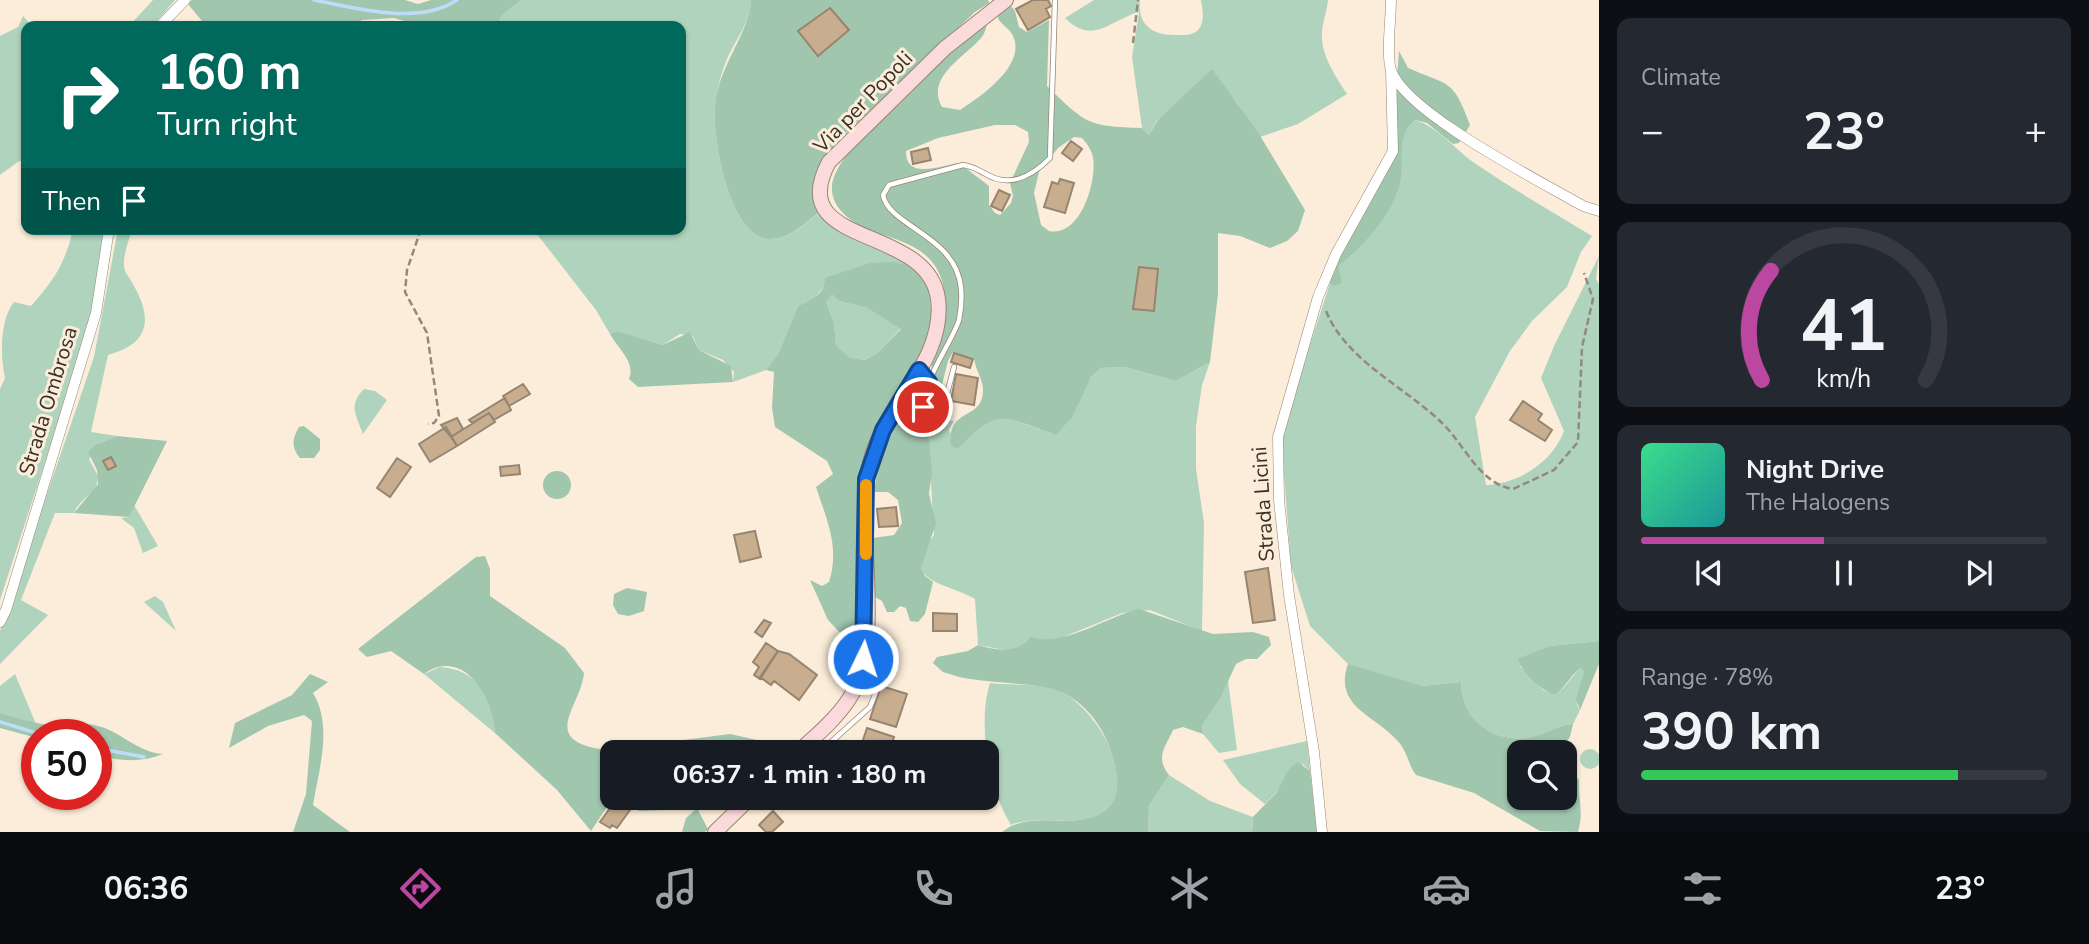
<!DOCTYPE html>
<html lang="en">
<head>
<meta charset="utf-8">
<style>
  :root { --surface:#171b24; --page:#242831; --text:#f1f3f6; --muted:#9ea1a6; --line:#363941; --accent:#bb47a0 }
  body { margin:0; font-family:"Nunito Sans",sans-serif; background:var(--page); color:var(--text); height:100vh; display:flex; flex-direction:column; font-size:26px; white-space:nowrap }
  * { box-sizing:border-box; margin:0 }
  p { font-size:23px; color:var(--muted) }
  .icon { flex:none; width:38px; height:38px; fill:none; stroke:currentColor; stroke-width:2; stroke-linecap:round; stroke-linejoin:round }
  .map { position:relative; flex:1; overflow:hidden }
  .sheet { display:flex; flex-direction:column; gap:18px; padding:18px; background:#0d0f14; width:490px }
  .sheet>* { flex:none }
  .hud { position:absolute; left:21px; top:21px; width:665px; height:214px; border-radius:14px; box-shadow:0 2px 5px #0004; background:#00695c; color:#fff; overflow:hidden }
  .buttons { position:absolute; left:1507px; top:740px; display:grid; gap:14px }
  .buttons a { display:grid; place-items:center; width:70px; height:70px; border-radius:14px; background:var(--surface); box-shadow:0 2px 5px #0004; font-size:35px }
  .speed { position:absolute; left:21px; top:719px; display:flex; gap:14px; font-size:35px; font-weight:700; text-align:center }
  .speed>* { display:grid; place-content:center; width:91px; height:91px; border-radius:50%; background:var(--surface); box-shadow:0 2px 5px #0004; line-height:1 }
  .speed .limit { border:10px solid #d22; background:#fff; color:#111 }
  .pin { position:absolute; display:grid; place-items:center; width:60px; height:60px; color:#fff; margin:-30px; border:4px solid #fff; border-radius:50%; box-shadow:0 2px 7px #0007 }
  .me { position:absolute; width:77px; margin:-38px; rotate:4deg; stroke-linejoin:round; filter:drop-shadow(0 0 5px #0008) }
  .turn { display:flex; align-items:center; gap:24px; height:147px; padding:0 21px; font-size:32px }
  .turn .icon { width:91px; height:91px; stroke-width:2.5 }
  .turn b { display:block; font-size:49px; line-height:60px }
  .then { display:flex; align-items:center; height:66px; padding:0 21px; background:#0003; gap:14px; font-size:26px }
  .big { font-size:52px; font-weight:700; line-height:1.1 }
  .sheet .card { flex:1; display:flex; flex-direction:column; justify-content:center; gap:10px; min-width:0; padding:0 24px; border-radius:14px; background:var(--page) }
  .sheet .dial { align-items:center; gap:0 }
  .dial svg { height:182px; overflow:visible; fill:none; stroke:var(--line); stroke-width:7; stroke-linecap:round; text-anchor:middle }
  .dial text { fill:var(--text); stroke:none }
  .song { display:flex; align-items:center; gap:21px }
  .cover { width:84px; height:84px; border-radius:10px; background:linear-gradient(135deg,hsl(150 70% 55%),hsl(180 70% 35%)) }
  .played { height:7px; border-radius:4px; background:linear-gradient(90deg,var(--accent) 45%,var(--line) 45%) }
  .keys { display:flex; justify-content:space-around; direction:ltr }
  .heat { display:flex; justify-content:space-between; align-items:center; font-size:38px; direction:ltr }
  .charge { height:10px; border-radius:5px; background:linear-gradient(90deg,#34c759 78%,var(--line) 0) }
  .trip { position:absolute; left:600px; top:740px; width:399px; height:70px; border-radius:14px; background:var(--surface); box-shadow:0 2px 5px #0004; font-weight:700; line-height:70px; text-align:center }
  .menu { display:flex; height:112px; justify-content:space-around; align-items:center; background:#090b0e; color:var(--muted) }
  .menu .icon { width:49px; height:49px }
  .menu .active { color:var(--accent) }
  .menu b { font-size:32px; color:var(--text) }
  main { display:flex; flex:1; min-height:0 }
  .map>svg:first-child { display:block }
  .green { fill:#afd3bc }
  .forest { fill:#a0c6ae; fill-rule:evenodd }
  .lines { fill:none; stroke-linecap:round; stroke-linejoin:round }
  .stream { stroke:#bddcfa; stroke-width:3.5 }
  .building { fill:#c8ae8e; stroke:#968570; stroke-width:2 }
  .service-casing { stroke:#978671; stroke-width:6 }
  .minor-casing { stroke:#978671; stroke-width:11 }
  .secondary-casing { stroke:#978671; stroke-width:16 }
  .path { stroke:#94897c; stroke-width:2.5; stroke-dasharray:7 3.5; stroke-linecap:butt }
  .service { stroke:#fff; stroke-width:4.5 }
  .minor { stroke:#fff; stroke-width:10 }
  .secondary { stroke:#fbdadc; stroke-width:14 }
  .route-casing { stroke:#114b97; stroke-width:18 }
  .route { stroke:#1a73e8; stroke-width:12 }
  .slow { stroke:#f59e0b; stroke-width:12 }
  .labels { text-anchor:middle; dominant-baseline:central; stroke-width:6; stroke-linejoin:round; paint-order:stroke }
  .street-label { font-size:21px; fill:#383128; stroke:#fcedda }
</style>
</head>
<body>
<main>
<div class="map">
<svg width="1599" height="832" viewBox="0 0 1599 832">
  <rect width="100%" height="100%" fill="#fcedda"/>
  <path class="green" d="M153,0H175L153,26H129Z
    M521,0H751C750,23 736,39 727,59C721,73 717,89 715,105C712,136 729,239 770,239C790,239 806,224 820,211L900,252L911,266L825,285L814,299L798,306L778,354L766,370L733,382L734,372L723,360L699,350L693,336L680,334L663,345L618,331L610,334L596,310L533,229H681V26H496L502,15Z
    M1094,0H1140C1137,24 1152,36 1176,35C1182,35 1191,36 1197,31C1205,24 1203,10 1201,0H1328C1327,12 1321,26 1322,38C1322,56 1337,79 1347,94L1298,124L1260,137L1236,101L1157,120L1149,135L1142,128L1132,57L1139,12C1110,20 1093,46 1065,18Z
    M23,16L32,26H26V162L19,161L0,175V36L18,27Z
    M1415,120C1440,128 1455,150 1476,164C1514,190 1553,212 1592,236L1581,252L1567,287L1532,321L1510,351L1475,417L1486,485C1518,484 1553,462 1564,431L1541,378L1554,346L1599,256L1596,279L1599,284V641L1550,646L1520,666L1543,690L1554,695C1566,689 1570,677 1581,668L1584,672L1577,705L1580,710L1573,724C1556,725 1542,736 1526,738C1490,742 1461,717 1461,682L1422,686L1373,674L1348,664L1310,626L1291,566L1281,435L1330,283L1334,286L1337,266C1355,254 1392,211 1398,191C1405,167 1394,138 1415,120Z
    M73,229H105L94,312L0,600V389L5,378C0,356 0,319 14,302L31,306C53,282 66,262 73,229Z
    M118,229H132C129,241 123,254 124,267C125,273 131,280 134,286C153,320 149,344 108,355L91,432L117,436L103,442L89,459L98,476C98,495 80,497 74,513H55L21,600L48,615L0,664V631L94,357Z
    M832,293L839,301L867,308L901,328L876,354L864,360L849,357L836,345L834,323L826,302Z
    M1210,362L1202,385L1196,426V469L1204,523L1202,631L1150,610L1122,613L1061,638L1010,651L978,645L975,599C947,582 896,583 934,535L928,429L934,419L954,421L949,430L957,449C998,405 1004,418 1056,435L1091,377L1101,368L1124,367L1176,381Z
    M364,389L375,391L387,400L363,434C356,415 348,405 364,389Z
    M134,505L158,546L143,553L134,528L121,518L129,517Z
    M155,596L163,602L176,631L144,602Z
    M440,667C477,669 494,698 495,733L424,674Z
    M15,674L36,724L0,713V686Z
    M1228,680L1237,750L1219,753L1203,734L1202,726L1221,697Z
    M990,683C1013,686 1042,682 1063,693C1096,709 1147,790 1099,814C1071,828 1039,813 1011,825C989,790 977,724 990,683Z
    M1307,741L1310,771L1303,764L1265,804L1240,784L1223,760Z
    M1580 759a10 10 0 1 1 20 0a10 10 0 1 1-20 0Z
    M1169,775L1210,801L1253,817L1252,832H1148L1149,806Z"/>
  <path class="forest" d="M192,0H405L418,4L431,0H521L502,15L496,26H422L394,18L362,20L353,26H206L188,4Z
    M751,0H988L989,3L975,12L840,139L821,165L820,211C806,223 790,239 770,239C729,239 712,136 715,105C719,64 749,35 751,0Z
    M1011,6L1015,11L1019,27L1027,32L1049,20L1047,86C1087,125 1088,126 1142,128L1149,135L1157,121L1212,69L1256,129L1305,210L1298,231L1287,241L1270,248L1240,236L1218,233V294L1210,362L1176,381L1124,367L1101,368L1091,377L1072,417L1056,435C1005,418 998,405 958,449L951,446C946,406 983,422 983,390C983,379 975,369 974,358L953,352L948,361L938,401L930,402C930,388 931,369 933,355C937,332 949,304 942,281C931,245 897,241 867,229C850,221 831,208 832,187C833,146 955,48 988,17C987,23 986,32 982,37C965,57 925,77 942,107L960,110C980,97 1029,64 1012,34C1009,28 1001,25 998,18L999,13ZM995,125H1015L1028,132L1029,142L1010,183L1013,196L1011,203L1000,215L995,213L989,205V186L959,163C941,165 906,181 906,151L938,138ZM1074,137L1082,138C1087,144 1092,150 1093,158C1097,182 1080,238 1049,231L1041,225L1034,193L1039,172L1058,148Z
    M1399,51L1408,68C1449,86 1453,78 1470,125L1459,143L1453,144L1427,123L1415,120C1393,139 1407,167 1398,191C1389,217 1360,250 1338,266L1342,283L1333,286L1328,282L1392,143Z
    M894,262L911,266L928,282L933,326L922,356L879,429L862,548L859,634L845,638L828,620L810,580L822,586L829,582C840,548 827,520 816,487L833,474L827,461L775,427L772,408L774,372L766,370L778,354L798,306C812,300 825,294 825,278L870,263ZM832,294L839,301L867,308L901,329L876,354L864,360L849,357L836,345L834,323L826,302Z
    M618,331L663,345L690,332L699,350L731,366L733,382L638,387L629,379C636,362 618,349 610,334Z
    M909,399L918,402L919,421L924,423L934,419L928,429L932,472L929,494L936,523L921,568L925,576L933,582L925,614L918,622L910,621L906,608L900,606L894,612H887L882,601L875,597L873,538L894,535L902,523L898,500L888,492H874C879,455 890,430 909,399Z
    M304,426L320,439V450L314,458H300C291,447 292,439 299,427Z
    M117,436L167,441L129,517L74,513L98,484L97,470L88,452L94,446Z
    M543 485a14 14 0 1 1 28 0a14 14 0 1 1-28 0Z
    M485,556L490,569V596L565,648L584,673C581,707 537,741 606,750L730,734L776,744L784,752H612L613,798L591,831L557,790L495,733C494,699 464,646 424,674L391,651L367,657L358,649L476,557Z
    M627,588L647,592L644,611L629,616L618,614L613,605L614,594Z
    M1139,609L1213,634L1253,632L1269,637L1271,645L1257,659H1246L1236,664L1221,697L1202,726L1203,734L1183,727L1173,730C1165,748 1155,757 1169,775L1149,806L1148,832H1002C1032,809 1067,830 1099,814C1116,805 1119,792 1117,774C1111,735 1085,693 1043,687C1015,682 988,683 959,677L943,672L933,663L937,657L968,651L978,645C997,651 1018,654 1031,637C1062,648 1108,616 1139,609Z
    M1599,641V664L1580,710L1576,699L1584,672L1581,668C1569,676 1566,688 1554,695C1540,689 1523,674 1518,659L1550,646Z
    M1348,664L1422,686L1461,682C1461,717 1490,742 1526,738C1542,736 1556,725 1573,724L1570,737L1559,752H1519V798H1564L1565,765L1579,780C1578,800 1584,812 1578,832L1540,831L1474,793L1416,775C1409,766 1408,755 1401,745C1380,716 1332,709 1348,664Z
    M310,674L328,682L313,693C333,726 319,769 313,805L350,832H293L306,794L312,721L304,715L268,726L229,748L235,723L292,695Z
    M0,713C23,720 44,726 68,727C78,728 84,722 94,725C120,730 136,752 163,754C141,763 119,761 96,755V735H37V738L0,728Z
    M987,761C1005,791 977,830 953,798H987Z
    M1298,762L1310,771L1317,832H1252L1253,817L1277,792L1289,769Z
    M619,798H675L665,810L639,811Z
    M697,808L708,829L705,832H682L686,818Z"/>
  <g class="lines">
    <path class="stream" d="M314,0C356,8 418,26 457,0
      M0,722L43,735
      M96,748L144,757"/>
  </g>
  <path class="building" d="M1033,0H1048L1051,6L1046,9L1050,17L1028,30L1016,9Z
    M830,8L849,30L818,56L798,31Z
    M1071,141L1082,149L1073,161L1062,153Z
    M928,148L931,160L913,164L911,152Z
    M1060,179L1074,183L1065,213L1044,207L1052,182L1058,184Z
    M999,190L1010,195L1002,211L991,206Z
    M1139,267L1158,269L1154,311L1133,309Z
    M954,353L973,359L970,368L951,362Z
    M956,374L978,378L974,405L951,401Z
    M523,384L530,394L509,406L503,396Z
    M505,398L511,410L494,420L489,413L472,423L469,420Z
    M1523,401L1542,414L1538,420L1552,430L1545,441L1510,420Z
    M489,413L495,422L457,446L451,437Z
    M457,418L463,429L451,437L441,425Z
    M446,427L457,446L430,462L419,444Z
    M111,457L116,466L108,470L103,461Z
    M397,458L411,467L390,497L377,488Z
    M519,465L520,474L501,476L500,467Z
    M896,507L898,526L879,527L877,509Z
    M755,531L761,557L740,562L734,535Z
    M1268,568L1275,620L1253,623L1245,572Z
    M933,613L957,614V631H933Z
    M764,620L771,623L762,637L755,632Z
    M766,643L778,651L760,679L754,675L759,667L753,662Z
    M778,651L789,654L817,675L799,700L774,681L771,685L760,677Z
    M881,686L907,694L896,727L870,719Z
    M867,728L894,737L889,752L861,746Z
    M616,800L630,810L617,828L612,825L610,828L600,822Z
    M773,811L783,822L772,832H766L759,825Z"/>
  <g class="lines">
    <g class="service-casing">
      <path id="service" d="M954,367L943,409L926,410C915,392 953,341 959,320C961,310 962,298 961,288C956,235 889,227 883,195L889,185L896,183L963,165C972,166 976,169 984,173C1009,189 1031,177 1050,158L1055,0
        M820,752L870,707L882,677L872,643"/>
    </g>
    <g class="minor-casing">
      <path id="minor" d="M1391,0C1391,18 1386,55 1391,70C1405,113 1542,182 1583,206L1599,211
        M160,26L185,0
        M0,622L6,610L96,313L109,229
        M1322,832L1314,752L1289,595L1279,500L1278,437L1318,297L1336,254L1393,151L1391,70"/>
    </g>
    <g class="secondary-casing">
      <path id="secondary" d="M798,752C816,736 836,719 849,699C887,641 853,530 870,463C883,407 946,361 938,299C928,223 782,249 829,162L945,48L1006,0
        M715,832L750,798"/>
    </g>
    <path class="path" d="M1133,43L1138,0
      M421,229L407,270L405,292L427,333L439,416L434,423L428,424
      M1326,311C1346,360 1403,386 1440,421C1464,443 1479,484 1513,489L1554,470L1578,442L1582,347L1593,299L1584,273"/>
    <use href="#service" class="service"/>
    <use href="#minor" class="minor"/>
    <use href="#secondary" class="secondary"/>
  </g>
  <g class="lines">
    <g class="route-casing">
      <path id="route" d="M863,659L866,479L883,430L919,370L929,382L923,407"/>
    </g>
    <use href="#route" class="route"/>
    <path class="slow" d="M866,554V485"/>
  </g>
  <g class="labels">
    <g class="street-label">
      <text transform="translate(863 102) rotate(-46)">Via per Popoli</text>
      <text transform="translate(48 401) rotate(-73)">Strada Ombrosa</text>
      <text transform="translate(1263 504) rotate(-94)">Strada Licini</text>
    </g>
  </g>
</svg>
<div class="buttons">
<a><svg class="icon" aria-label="search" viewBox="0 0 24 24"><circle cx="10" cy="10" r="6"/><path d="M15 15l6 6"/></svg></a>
</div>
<div class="speed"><div class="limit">50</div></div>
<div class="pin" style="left:923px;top:407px;background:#d93025"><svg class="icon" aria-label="arrive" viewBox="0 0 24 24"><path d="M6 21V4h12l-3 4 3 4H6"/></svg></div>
<svg class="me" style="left:863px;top:659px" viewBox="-20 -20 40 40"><circle r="17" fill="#1a73e8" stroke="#fff" stroke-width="3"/><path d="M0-11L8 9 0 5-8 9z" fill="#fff"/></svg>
<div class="trip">06:37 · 1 min · 180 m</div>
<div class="hud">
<div class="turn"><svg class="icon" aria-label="right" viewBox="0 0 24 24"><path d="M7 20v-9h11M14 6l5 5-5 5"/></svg><div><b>160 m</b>Turn right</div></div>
<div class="then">Then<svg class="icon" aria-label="arrive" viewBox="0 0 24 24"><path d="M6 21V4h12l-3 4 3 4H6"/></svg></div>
</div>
</div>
<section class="sheet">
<div class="card"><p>Climate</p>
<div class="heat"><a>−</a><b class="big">23°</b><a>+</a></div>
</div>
<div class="card dial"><svg viewBox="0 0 100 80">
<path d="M14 69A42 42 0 1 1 86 69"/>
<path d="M14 69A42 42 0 0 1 18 21" stroke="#bb47a0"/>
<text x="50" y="56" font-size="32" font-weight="700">41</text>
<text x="50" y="72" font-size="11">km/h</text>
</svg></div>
<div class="card">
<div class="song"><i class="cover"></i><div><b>Night Drive</b><p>The Halogens</p></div></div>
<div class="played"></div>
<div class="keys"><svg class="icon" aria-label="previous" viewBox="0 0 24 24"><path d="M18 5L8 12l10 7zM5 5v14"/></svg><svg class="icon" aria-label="pause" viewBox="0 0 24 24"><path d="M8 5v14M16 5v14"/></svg><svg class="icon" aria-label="next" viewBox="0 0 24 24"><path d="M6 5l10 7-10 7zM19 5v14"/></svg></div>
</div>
<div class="card"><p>Range · 78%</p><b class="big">390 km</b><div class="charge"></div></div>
</section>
</main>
<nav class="menu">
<b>06:36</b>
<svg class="icon active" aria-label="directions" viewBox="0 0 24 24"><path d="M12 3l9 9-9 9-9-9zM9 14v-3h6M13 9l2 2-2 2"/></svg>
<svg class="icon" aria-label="music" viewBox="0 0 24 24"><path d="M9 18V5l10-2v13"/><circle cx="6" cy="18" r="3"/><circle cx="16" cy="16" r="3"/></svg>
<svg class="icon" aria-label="phone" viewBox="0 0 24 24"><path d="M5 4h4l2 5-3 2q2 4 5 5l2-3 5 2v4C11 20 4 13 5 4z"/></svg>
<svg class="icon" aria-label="climate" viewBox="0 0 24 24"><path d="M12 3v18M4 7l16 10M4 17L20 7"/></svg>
<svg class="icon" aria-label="car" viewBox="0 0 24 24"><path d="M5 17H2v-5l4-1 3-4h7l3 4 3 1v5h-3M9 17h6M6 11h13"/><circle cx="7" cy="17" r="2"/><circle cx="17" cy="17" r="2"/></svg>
<svg class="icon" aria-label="filters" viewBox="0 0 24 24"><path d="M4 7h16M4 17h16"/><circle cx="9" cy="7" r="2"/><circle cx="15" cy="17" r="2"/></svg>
<b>23°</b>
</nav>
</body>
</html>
